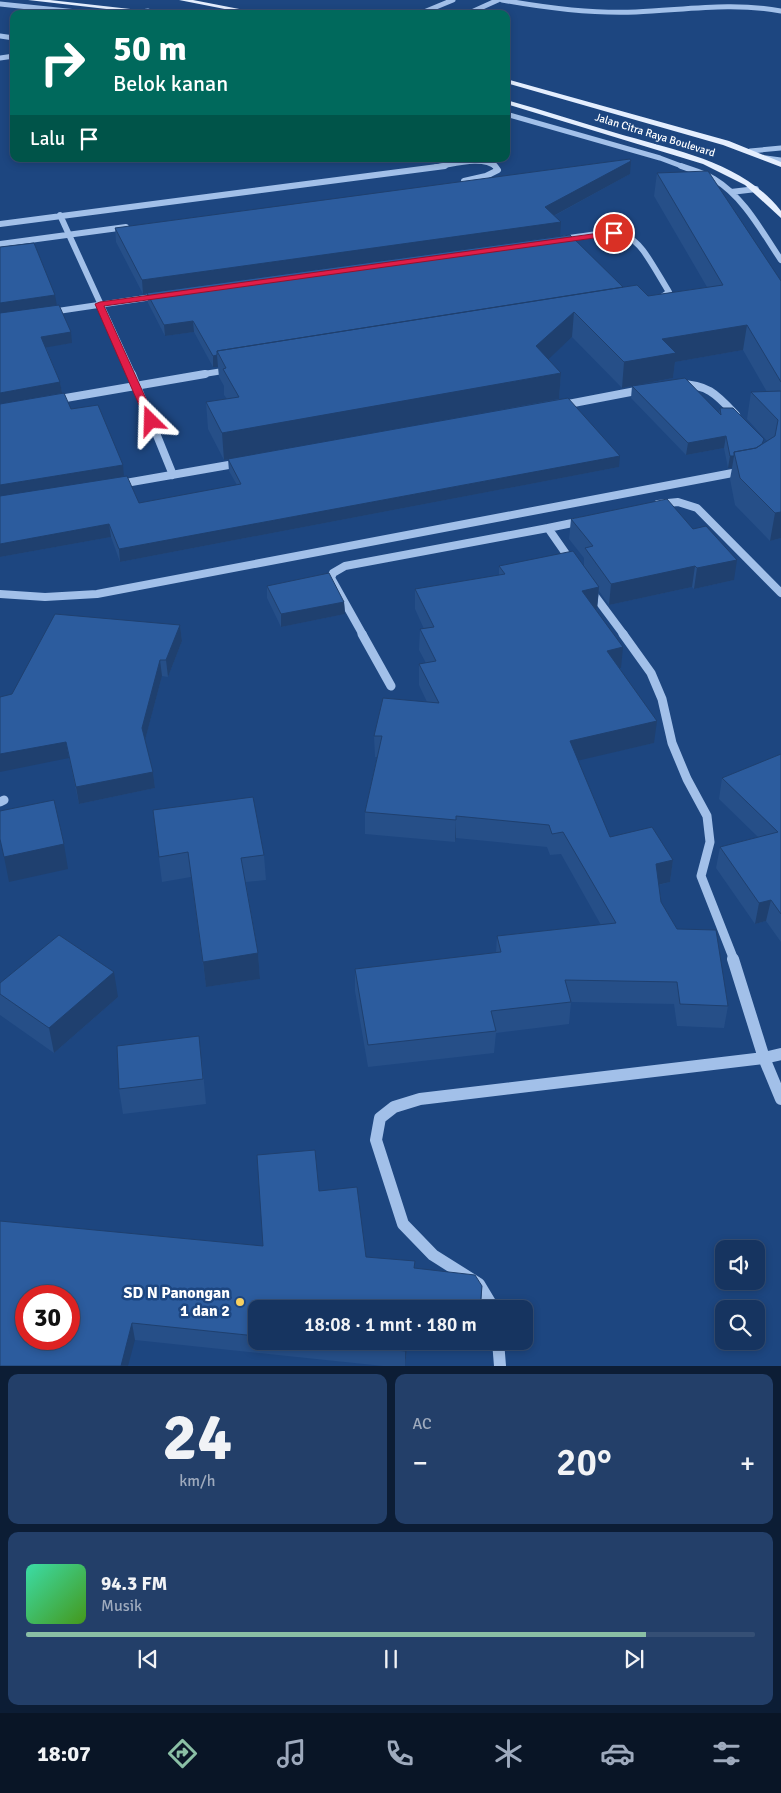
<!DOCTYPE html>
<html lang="id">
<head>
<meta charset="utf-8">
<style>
  :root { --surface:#163460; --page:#233f69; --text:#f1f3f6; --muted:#9eaabd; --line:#354f75; --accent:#8abfa5 }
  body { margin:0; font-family:Signika,sans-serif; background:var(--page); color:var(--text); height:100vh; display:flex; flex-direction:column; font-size:19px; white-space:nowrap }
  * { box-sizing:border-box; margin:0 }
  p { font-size:16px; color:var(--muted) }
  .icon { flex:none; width:28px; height:28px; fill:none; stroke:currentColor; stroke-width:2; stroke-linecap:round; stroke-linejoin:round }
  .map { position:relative; height:1366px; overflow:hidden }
  .side { display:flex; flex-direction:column; gap:8px; padding:8px; background:#0c1d35; flex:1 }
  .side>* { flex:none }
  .banner { position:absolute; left:10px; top:10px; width:500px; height:152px; border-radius:10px; box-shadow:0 2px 8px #0003,0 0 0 1px var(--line); background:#00695c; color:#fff; overflow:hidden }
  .buttons { position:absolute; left:715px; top:1240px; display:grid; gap:10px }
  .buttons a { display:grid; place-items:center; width:50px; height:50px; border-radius:10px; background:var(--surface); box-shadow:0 2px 8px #0003,0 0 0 1px var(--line); font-size:25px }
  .speed { position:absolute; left:15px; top:1285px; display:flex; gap:10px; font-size:25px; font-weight:700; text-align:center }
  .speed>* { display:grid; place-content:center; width:65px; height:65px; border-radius:50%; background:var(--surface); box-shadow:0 2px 8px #0003,0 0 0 1px var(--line); line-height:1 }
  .speed .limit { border:8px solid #d22; background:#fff; color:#111 }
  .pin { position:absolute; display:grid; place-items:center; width:42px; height:42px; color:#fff; margin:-21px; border:2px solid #fff; border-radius:50%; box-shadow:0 1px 5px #0007 }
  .me { position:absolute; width:55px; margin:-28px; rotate:338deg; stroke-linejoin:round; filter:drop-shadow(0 0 4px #0008) }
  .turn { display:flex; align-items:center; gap:18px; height:105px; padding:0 20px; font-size:22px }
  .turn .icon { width:65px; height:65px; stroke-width:2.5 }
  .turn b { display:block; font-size:35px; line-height:42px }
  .then { display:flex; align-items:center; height:48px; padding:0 20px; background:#0003; gap:10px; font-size:19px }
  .big { font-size:38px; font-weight:600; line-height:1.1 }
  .side .card { flex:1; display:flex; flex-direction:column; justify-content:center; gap:8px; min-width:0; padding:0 18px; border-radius:10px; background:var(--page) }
  .side .dial { align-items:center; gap:0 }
  .dial b { font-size:65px; line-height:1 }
  .song { display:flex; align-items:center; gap:15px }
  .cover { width:60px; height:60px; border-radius:8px; background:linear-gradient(135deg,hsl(160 70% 55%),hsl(100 70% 35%)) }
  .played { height:5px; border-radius:2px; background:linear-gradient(90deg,var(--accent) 85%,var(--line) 85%) }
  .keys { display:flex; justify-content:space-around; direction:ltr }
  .heat { display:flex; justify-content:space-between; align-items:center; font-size:28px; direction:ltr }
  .side .tiles { flex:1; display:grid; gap:8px; grid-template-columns:1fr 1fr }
  .card:last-child { grid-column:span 2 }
  .trip { position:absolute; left:248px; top:1300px; width:285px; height:50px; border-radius:10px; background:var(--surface); box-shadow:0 2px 8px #0003,0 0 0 1px var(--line); font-weight:600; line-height:50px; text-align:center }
  .menu { display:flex; height:80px; justify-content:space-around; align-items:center; background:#091526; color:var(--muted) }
  .menu .icon { width:35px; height:35px }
  .menu .on { color:var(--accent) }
  .menu b { font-size:22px; color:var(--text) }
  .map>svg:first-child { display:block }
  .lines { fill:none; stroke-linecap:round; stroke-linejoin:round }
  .minor-far4 { stroke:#a2c0e9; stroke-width:5 }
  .minor-far3 { stroke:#a2c0e9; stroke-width:6 }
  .minor-far2 { stroke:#a2c0e9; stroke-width:8 }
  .minor-far1 { stroke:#a2c0e9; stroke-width:9 }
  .minor { stroke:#a2c0e9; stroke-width:12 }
  .major { fill:#e4eefe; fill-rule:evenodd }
  .wall { fill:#264f88 }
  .shaded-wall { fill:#1f406f }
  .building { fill:#2c5c9e; stroke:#1f406f; fill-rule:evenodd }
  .route { fill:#e11d48; stroke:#92132f }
  .poi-dot { fill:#f8d060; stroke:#1d4680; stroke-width:2 }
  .labels { text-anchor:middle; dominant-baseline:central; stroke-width:5; stroke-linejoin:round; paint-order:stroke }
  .far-street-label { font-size:11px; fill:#fff; stroke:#1d4680 }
  .near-poi-label { font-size:16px; font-weight:bold; fill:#fff; stroke:#1d4680; text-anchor:end }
</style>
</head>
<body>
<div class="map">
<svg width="781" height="1366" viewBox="0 0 781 1366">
  <rect width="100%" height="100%" fill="#1d4680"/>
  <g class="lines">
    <path class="minor-far4" d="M502,0C546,8 591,14 636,12C685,10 732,2 781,11
      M0,4L96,14
      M128,14L148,11
      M419,14L453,0
      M467,14L498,0
      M0,36L14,38
      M0,58L14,56
      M506,114L660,158L684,167
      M750,151L781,148
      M766,158L781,160
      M435,167C452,165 482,155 496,167"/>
    <path class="minor-far3" d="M681,166C692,170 704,173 714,179C744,197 762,232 781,260
      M464,181L486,176L498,170L495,166
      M731,192L756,189
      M60,215L133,375
      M0,224L445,166
      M563,239C637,227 632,231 669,292L658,300
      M0,244L126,227
      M51,312L159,296
      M198,375L229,370"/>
    <path class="minor-far2" d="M132,374L173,475
      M679,384C708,384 717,395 736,415
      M54,400L205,374
      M563,405L641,390
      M120,484L240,463
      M658,504L678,502L697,508L781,593
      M571,561L548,528L582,521
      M592,592L624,635
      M0,594L45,597L97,594L743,471
      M363,635L331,578L333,573L345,566L548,528"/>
    <path class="minor-far1" d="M362,634L391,686
      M623,634L651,673L662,699L672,743L687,779L707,816L710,842L701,876L734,960
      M0,802L4,800"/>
    <path class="minor" d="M733,959L764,1058L781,1099
      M494,1309L479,1284L433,1255L403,1224L376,1140L380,1118L394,1107L420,1099L764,1058L781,1054
      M498,1341L500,1366"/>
    <path class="major" d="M28,0H50L175,14H150Z
      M179,0H193L265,14H250Z
      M506,79L729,141L781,162V167L723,145L506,83Z
      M506,100C543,110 579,122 616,133C673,150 742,161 781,211V218L745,185L703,164L506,104Z"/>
  </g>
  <path class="wall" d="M657,173L781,281V538L770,541L735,505L730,479L732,468H728L724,448L686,455L631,398L632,386L719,413L720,408L763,443L767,441L747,419L751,392H767L743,350L675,362L673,378L622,388L572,337L548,359L561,373L559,399L619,467L120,562L111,537L0,557V247L57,305L72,343L46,347L60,382L62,393L71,409L124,476L139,503L237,485L229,471L228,459L224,460L208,429L206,402L227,399L224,395V386L219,377L218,367H213L194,332L165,336L148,303L147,294H143L116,242L115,228L630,174L554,216L560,236L623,287L648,296L707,287L654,196Z
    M571,519L734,580L694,589L692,587L609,605L599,591L597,608H594L621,668H620L654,743L578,760L610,837L673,860L670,882L659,885L661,902L677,929L728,1006L724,1028L677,1026L674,1004L571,1002L569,1024L496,1033L494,1053L368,1067L355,991V969L496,953L497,936L601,925L561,854L550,855L547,847L456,838L455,842L365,834V812L377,757H375L374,736L427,702L419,685V664L426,663L419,650L420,629H424L415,609V589L499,575V566L584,565V558L569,539Z
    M267,586L344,602L345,614L281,627L267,598Z
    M180,625L182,641L168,677L162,676L145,740L153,772L155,788L79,804L69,758L12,694Z
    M781,754V942L766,921L755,924L716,868L720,847L758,837L719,799L722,778Z
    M153,810L264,855L266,880L246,882L258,953L260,979L206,987L191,877L162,882Z
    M0,983L118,997L54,1053L0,1015Z
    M202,1061L206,1104L123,1114L119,1089Z
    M319,1191L366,1257L415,1268L482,1286L481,1309H256V1341H478L477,1349L408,1342L405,1366H383L135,1340L0,1366L263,1246Z"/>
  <path class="shaded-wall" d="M631,161L630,174L544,221L545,207Z
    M561,222L560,236L143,294L142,280Z
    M55,295L57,306L0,314V303Z
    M574,312L572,337L535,372L536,346Z
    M193,321L194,332L165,336L164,325Z
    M747,325L743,350L675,362L673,378L622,388L624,362L662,339Z
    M71,332L72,343L43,348L41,337Z
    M217,355L218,367H213V356Z
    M561,373L559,399L224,460L222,433Z
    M60,382L62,393L0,404V393Z
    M726,436L724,448L686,455L688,443Z
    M620,456L619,467L120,562L119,549Z
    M730,456H734L732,468H728Z
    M123,465L124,477L0,497V485Z
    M781,512V538L770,541L775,513Z
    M109,524L111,537L0,557V544Z
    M737,560L734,580L694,589L697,568Z
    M695,566L692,587L609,605L611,584Z
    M599,587L597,608L580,612L582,591Z
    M344,602L345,614L281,627V614Z
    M180,625L182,641L168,677L166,660Z
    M623,647L621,668L605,672L607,651Z
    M160,660L162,676L144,744L142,728Z
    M657,721L654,743L568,763L570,741Z
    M66,742L69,758L0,772V754Z
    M153,772L155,788L79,804L76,787Z
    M456,816V838L455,842L456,820Z
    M64,844L68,869L9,882L4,857Z
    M673,860L670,882L653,886L656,864Z
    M771,900L766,921L755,924L759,903Z
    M258,953L260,979L206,987L203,962Z
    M114,972L118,997L54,1053L49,1028Z
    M132,1323L135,1340L128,1366H121Z
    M406,1341H408L405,1366V1351Z"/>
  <path class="building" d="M630,159L631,161L545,207L561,222L142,280L115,228Z
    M708,171L781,281V382L747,325L662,339L676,353L624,362L574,312L536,346L561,373L222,433L206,402L239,397L223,369L226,368L217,351L637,285L648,296L723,285L657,173Z
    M570,235L623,287L217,351V355L213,356L193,321L164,325L147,293Z
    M34,243L55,295L0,303V247Z
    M59,305L71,332L41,337L60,382L0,393V313Z
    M685,378L721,415L720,408H733L764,439L762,444L756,448L734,452V456H730L726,436L688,443L632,386Z
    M781,391V512L775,513L740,478L734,452L756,448L775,436L778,420L751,392Z
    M64,393L71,409L98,405L123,465L0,485V404Z
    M568,398L620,456L119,549L109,524L0,544V496L127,476L139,503L241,484L228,459Z
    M667,499L693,529L706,526L737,560L697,568L695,566L611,584L585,548L593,546L571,519Z
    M573,551L599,587L582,591L623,647L607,651L657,721L570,741L610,837L652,827L673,860L656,864L661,902L677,929L716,930L728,1006L680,1004L677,982L565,980L571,1002L491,1011L496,1031L368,1045L355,969L501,952L497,936L616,923L563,832L552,834L549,825L456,816V820L365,812L382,736H374L383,698L439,703L419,664L436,661L420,629L434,627L415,589L505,574L499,566Z
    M329,573L344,602L281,614L267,586Z
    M55,614L180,625L166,660H160L142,728L153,772L76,787L66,742L0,754V697L12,694Z
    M781,754V914L771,900L759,903L720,847L778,832L722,778Z
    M253,797L264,855L241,858L258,953L203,962L188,852L159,857L153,810Z
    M54,800L64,844L4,857L0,839V811Z
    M59,935L114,972L49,1028L0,994V983Z
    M199,1036L203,1079L119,1089L117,1046Z
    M315,1150L319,1191L357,1187L366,1257L415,1261L414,1268L475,1275L482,1286L480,1309H256V1336L132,1323L121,1366H0V1221L263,1246L257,1155ZM26,1296H69V1339H26Z
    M308,1341H406L405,1351Z"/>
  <path class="route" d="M614,231L618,233L616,235L104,306L156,421L151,424L146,421L95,304L100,302Z"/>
  <circle class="poi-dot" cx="240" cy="1302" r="5"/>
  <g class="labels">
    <g class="far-street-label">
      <text transform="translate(655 135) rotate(17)">Jalan Citra Raya Boulevard</text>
    </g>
    <g class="near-poi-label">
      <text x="230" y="1293">SD N Panongan<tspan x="230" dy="18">1 dan 2</tspan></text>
    </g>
  </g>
</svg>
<div class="buttons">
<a><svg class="icon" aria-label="sound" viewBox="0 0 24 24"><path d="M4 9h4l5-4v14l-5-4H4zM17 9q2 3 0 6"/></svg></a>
<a><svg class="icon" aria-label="search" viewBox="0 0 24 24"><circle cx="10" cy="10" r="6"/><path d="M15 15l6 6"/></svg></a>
</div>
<div class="speed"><div class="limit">30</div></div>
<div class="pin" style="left:614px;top:233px;background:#d93025"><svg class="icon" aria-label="arrive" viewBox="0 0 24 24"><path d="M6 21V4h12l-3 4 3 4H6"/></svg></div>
<svg class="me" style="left:151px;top:421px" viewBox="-20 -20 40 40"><path d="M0-17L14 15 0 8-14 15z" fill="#e11d48" stroke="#fff" stroke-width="4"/></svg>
<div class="trip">18:08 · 1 mnt · 180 m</div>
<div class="banner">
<div class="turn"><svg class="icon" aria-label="right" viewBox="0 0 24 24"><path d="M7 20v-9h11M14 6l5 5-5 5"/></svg><div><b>50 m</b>Belok kanan</div></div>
<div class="then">Lalu<svg class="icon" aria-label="arrive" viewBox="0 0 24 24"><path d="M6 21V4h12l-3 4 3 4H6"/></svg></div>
</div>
</div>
<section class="side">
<div class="tiles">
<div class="card dial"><b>24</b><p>km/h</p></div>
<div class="card"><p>AC</p>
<div class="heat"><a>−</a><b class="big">20°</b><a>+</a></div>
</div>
<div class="card">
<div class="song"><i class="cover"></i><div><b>94.3 FM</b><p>Musik</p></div></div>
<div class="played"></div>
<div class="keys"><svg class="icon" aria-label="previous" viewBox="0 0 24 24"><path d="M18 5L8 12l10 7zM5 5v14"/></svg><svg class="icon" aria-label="pause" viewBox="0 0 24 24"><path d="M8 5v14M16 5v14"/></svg><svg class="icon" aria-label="next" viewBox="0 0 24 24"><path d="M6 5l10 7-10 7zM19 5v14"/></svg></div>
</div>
</div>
</section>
<nav class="menu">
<b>18:07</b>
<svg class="icon on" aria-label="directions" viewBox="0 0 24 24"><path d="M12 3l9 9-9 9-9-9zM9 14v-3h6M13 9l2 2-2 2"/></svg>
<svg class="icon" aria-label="music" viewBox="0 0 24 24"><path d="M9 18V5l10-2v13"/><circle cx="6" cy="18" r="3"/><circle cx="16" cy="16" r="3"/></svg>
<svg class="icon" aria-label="phone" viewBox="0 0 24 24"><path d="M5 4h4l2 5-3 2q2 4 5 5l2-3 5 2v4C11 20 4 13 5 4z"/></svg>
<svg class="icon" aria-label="climate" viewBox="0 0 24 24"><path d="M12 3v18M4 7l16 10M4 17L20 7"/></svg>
<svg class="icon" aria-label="car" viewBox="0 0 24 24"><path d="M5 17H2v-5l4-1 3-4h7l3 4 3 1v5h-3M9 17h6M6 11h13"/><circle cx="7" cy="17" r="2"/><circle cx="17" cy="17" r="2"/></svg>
<svg class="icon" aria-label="filters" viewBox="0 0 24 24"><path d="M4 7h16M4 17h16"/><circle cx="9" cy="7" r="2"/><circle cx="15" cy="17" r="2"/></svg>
</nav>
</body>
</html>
